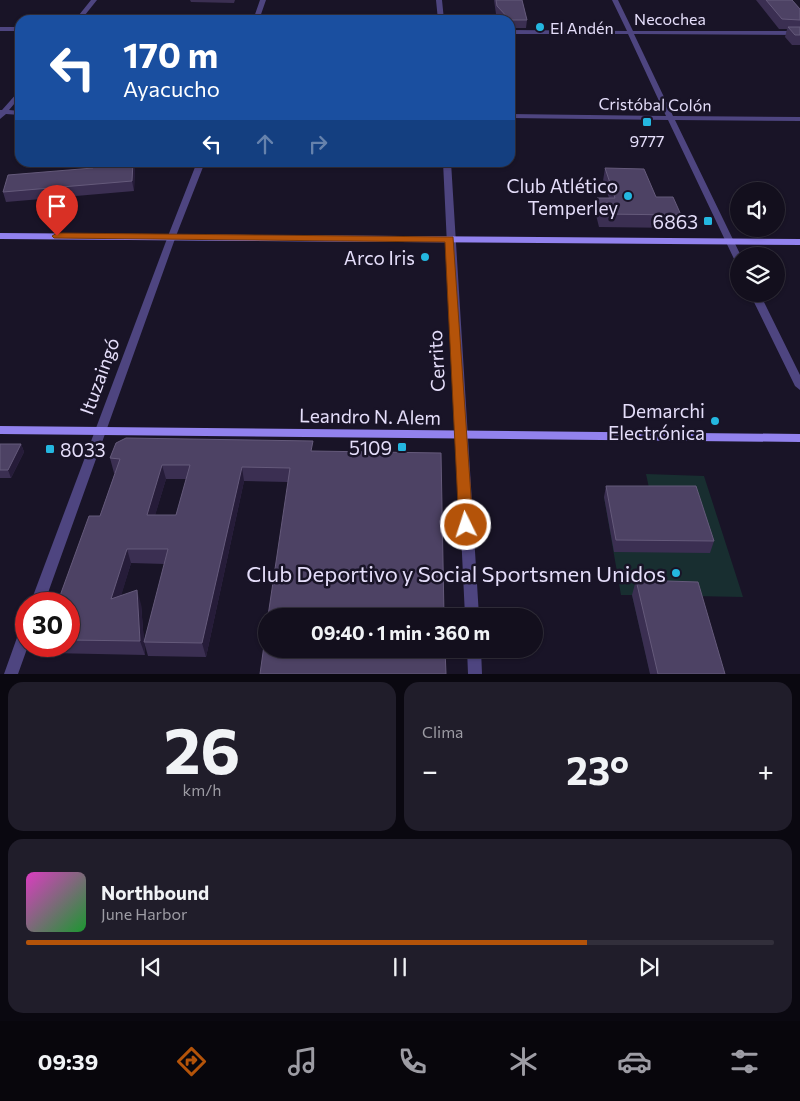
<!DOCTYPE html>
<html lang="es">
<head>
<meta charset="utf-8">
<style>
  :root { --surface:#130f1d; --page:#201d2a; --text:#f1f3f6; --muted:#9d9ca4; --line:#322f3b; --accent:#b45309 }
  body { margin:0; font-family:Commissioner,sans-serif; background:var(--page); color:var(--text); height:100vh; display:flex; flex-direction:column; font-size:19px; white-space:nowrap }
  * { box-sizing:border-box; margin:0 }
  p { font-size:16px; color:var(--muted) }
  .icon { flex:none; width:28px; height:28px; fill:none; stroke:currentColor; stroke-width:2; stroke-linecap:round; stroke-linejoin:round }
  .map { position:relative; height:674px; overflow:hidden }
  .side { display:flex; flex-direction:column; gap:8px; padding:8px; background:#0a0810; flex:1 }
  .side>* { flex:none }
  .top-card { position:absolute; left:15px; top:15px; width:500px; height:152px; border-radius:15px; box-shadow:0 1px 4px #0004,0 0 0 1px var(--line); background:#1a4fa0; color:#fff; overflow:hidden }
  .buttons { position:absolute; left:730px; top:182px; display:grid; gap:10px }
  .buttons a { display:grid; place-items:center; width:55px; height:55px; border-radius:50%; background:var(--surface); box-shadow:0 1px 4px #0004,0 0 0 1px var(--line); font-size:25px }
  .speed { position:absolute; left:15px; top:592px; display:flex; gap:10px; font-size:25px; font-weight:700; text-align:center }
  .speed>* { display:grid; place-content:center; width:65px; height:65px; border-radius:50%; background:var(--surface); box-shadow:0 1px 4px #0004,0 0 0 1px var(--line); line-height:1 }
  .speed .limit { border:8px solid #d22; background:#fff; color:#111 }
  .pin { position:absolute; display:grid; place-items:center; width:42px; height:42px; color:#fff; margin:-51px -21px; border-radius:50% 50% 50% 0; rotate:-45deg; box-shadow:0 0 5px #0007 }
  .pin .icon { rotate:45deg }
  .me { position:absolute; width:55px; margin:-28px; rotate:356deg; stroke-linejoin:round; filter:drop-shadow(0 0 4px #0008) }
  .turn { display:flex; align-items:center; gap:18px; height:105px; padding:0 25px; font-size:22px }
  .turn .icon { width:65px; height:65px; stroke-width:2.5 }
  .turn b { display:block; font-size:35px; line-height:42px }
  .lanes { display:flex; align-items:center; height:48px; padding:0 25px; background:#0003; justify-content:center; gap:25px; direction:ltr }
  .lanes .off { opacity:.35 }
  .big { font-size:38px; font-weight:700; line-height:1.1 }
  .side .tile { flex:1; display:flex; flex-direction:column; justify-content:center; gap:8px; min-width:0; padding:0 18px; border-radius:15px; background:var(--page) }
  .side .dial { align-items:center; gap:0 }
  .dial b { font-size:65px; line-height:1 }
  .song { display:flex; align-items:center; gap:15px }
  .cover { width:60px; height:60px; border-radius:8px; background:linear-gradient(135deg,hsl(310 70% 55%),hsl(130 70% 35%)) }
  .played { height:5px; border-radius:2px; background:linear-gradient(90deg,var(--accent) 75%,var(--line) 75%) }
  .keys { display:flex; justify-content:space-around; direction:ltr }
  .heat { display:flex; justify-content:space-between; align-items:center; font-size:28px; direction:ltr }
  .side .tiles { flex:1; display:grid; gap:8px; grid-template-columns:1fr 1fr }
  .tile:last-child { grid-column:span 2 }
  .trip { position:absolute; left:258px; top:608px; width:285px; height:50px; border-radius:25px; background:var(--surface); box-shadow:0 1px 4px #0004,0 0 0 1px var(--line); font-weight:700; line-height:50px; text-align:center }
  .tabs { display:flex; height:80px; justify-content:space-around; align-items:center; background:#08060c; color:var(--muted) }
  .tabs .icon { width:35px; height:35px }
  .tabs .active { color:var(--accent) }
  .tabs b { font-size:22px; color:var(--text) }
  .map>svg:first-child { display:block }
  .green { fill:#182e30 }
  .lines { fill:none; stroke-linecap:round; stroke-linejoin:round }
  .minor { fill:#4e4580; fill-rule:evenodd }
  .secondary { fill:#9282ee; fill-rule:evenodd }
  .wall { fill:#3b2f52; fill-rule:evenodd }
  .shaded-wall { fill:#261c39 }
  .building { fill:#4d4264; stroke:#655a7b; fill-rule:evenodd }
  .route { fill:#b45309; stroke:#753606 }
  .poi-dot { fill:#24b7e0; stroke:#191427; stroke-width:2 }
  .labels { text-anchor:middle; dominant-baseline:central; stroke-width:5; stroke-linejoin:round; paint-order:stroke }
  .far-street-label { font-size:16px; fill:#e5defa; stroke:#191427 }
  .far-poi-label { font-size:16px; fill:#e5defa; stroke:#191427; text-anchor:start }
  .poi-label { font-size:19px; fill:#e5defa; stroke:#191427; text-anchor:end }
  .street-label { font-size:19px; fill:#e5defa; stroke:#191427 }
  .near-poi-label { font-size:22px; fill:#e5defa; stroke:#191427; text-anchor:end }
</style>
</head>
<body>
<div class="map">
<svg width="800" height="674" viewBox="0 0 800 674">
  <rect width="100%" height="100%" fill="#191427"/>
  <path class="green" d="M646,474L704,476L743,597L694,596L715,673H650L632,595H621L604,497H651Z"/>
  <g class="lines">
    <path class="minor" d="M91,0H97L81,20H75Z
      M260,0H266L259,20H253Z
      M436,0H442L444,20H438Z
      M612,0H618L633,31H800V35L634,34L673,116L800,117V121L675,120L741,256H739V264L735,261L668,120L510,118V114L666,116L628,34H510V30L627,31Z
      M0,27H20V31H0Z
      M20,91V97L9,110L20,111V115L6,114L0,119V110H2L18,92Z
      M197,162H205L176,236L44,604H30L168,236Z
      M443,162H451L479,616H465Z
      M750,294H760L800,375V390L795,386Z
      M26,626V646H28L18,674H4L19,632L21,628Z
      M467,649H481L482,674H468Z"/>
    <path class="secondary" d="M0,233L800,239V245L0,239Z
      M0,426L800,434V442L0,434Z"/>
  </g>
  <path class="wall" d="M190,0H235L234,3L191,2Z
    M494,0H522L527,20L526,28H510V20H502L496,14Z
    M756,0H792L800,9V45H792L785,37L787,29H779Z
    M96,162H135L134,191L6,202L3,192L93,168Z
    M605,168L656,197L681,215L678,228L599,227L595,211L597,198H609L603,181Z
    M313,441L288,482L244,481L206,657L148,656L144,642L165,564L131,563L121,595L141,604L145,655L50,653L47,646H69V604L115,473H114L110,458ZM166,479H187L176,515H155Z
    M0,444H21L24,452L11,478H0Z
    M606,486L714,541L710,553L614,552L604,497Z
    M636,580L725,674H650L632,595Z"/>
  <path class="shaded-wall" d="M133,162H135L134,191L132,181Z
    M21,444L24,452L11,478L8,470Z
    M162,465L166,479L151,529L147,515Z
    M242,467L244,481L206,657L202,643Z
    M127,549L131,563L116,613L111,599Z
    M137,590L141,604L145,655L140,641Z"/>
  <path class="building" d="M496,0H522L527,20H510L497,6Z
    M766,0H792L800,9V20L782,19Z
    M788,27H800V35H795Z
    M96,162H133L132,181L3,192L8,175L93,168Z
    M605,168L644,169L656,197H673L681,215L602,214L597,198H615Z
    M126,438L313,441L311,451L441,453L444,616H268L290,468L242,467L202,643L144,642L168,549H127L111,599L137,590L140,641L69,640V604H57L89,516H100L120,459L110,458L116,443ZM162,465H190L176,515H147Z
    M0,444H21L8,470H0Z
    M606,486H696L714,541L616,540Z
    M636,580L698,582L725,674H658Z
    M266,631V649H445L446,674H260Z"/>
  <path class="route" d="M57,233L453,237L473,525L471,529L466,531L461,529L459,525L445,242L54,238L52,236Z"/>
  <g class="poi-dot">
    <circle cx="540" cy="27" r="5"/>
    <rect x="642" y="117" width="10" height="10" rx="2.5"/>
    <circle cx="628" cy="196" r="5"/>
    <rect x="703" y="216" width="10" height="10" rx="2.5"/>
    <circle cx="425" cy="257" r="5"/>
    <circle cx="715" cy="421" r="5"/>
    <rect x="397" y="442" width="10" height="10" rx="2.5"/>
    <rect x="45" y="444" width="10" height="10" rx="2.5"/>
    <circle cx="676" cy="573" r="5"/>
  </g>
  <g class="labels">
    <g class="far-street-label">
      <text x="670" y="18">Necochea</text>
      <text transform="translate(655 104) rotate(1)">Cristóbal Colón</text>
    </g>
    <g class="far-poi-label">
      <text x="550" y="27">El Andén</text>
      <text x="647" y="140" text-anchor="middle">9777</text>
    </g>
    <g class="poi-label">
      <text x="618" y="185">Club Atlético<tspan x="618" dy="22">Temperley</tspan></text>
      <text x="698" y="221">6863</text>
      <text x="415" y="257">Arco Iris</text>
      <text x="705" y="410">Demarchi<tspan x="705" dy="22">Electrónica</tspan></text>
      <text x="392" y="447">5109</text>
      <text x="60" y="449" text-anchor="start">8033</text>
    </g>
    <g class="street-label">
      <text transform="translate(436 361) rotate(-93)">Cerrito</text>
      <text transform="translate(99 376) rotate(-70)">Ituzaingó</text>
      <text transform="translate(370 416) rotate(1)">Leandro N. Alem</text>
    </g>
    <g class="near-poi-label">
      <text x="666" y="573">Club Deportivo y Social Sportsmen Unidos</text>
    </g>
  </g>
</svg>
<div class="buttons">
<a><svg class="icon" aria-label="sound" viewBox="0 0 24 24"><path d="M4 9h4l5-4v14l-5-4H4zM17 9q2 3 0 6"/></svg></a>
<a><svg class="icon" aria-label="layers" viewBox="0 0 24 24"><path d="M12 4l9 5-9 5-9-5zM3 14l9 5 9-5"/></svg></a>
</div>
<div class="speed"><div class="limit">30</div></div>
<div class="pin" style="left:57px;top:236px;background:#d93025"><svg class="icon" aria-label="arrive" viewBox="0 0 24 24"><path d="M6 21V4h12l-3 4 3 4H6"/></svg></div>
<svg class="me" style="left:466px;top:525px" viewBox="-20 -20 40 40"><circle r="17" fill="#b45309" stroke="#fff" stroke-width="3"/><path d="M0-11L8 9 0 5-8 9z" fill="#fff"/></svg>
<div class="trip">09:40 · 1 min · 360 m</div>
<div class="top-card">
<div class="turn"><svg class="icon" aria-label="left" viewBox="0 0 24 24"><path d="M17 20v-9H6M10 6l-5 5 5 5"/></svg><div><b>170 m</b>Ayacucho</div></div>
<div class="lanes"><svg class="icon" aria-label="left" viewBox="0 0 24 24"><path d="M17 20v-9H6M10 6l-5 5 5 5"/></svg><svg class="icon off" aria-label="ahead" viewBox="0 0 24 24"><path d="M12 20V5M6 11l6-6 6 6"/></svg><svg class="icon off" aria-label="right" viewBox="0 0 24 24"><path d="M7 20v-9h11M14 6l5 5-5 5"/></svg></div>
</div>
</div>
<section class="side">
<div class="tiles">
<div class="tile dial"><b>26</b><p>km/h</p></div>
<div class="tile"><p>Clima</p>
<div class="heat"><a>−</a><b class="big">23°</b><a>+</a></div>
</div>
<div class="tile">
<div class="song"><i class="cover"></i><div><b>Northbound</b><p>June Harbor</p></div></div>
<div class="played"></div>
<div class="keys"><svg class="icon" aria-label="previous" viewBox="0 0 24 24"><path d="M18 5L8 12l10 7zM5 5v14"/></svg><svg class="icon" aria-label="pause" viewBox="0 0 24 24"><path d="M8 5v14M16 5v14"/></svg><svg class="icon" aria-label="next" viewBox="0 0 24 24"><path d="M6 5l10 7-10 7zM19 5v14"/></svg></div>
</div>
</div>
</section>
<nav class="tabs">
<b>09:39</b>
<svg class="icon active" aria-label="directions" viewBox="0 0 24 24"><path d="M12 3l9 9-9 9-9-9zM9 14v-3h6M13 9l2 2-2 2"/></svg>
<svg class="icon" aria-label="music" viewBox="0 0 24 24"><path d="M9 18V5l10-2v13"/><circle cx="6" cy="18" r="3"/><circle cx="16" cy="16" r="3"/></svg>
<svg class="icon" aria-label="phone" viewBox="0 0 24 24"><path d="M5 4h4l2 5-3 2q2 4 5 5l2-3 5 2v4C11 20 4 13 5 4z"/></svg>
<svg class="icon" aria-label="climate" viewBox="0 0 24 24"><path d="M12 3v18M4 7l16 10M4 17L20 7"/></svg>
<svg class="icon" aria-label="car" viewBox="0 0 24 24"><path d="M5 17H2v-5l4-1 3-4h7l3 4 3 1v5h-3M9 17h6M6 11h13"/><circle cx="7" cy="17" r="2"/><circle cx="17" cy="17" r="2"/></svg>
<svg class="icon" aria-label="filters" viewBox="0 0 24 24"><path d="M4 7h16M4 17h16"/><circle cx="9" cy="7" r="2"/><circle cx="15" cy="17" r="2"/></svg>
</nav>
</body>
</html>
